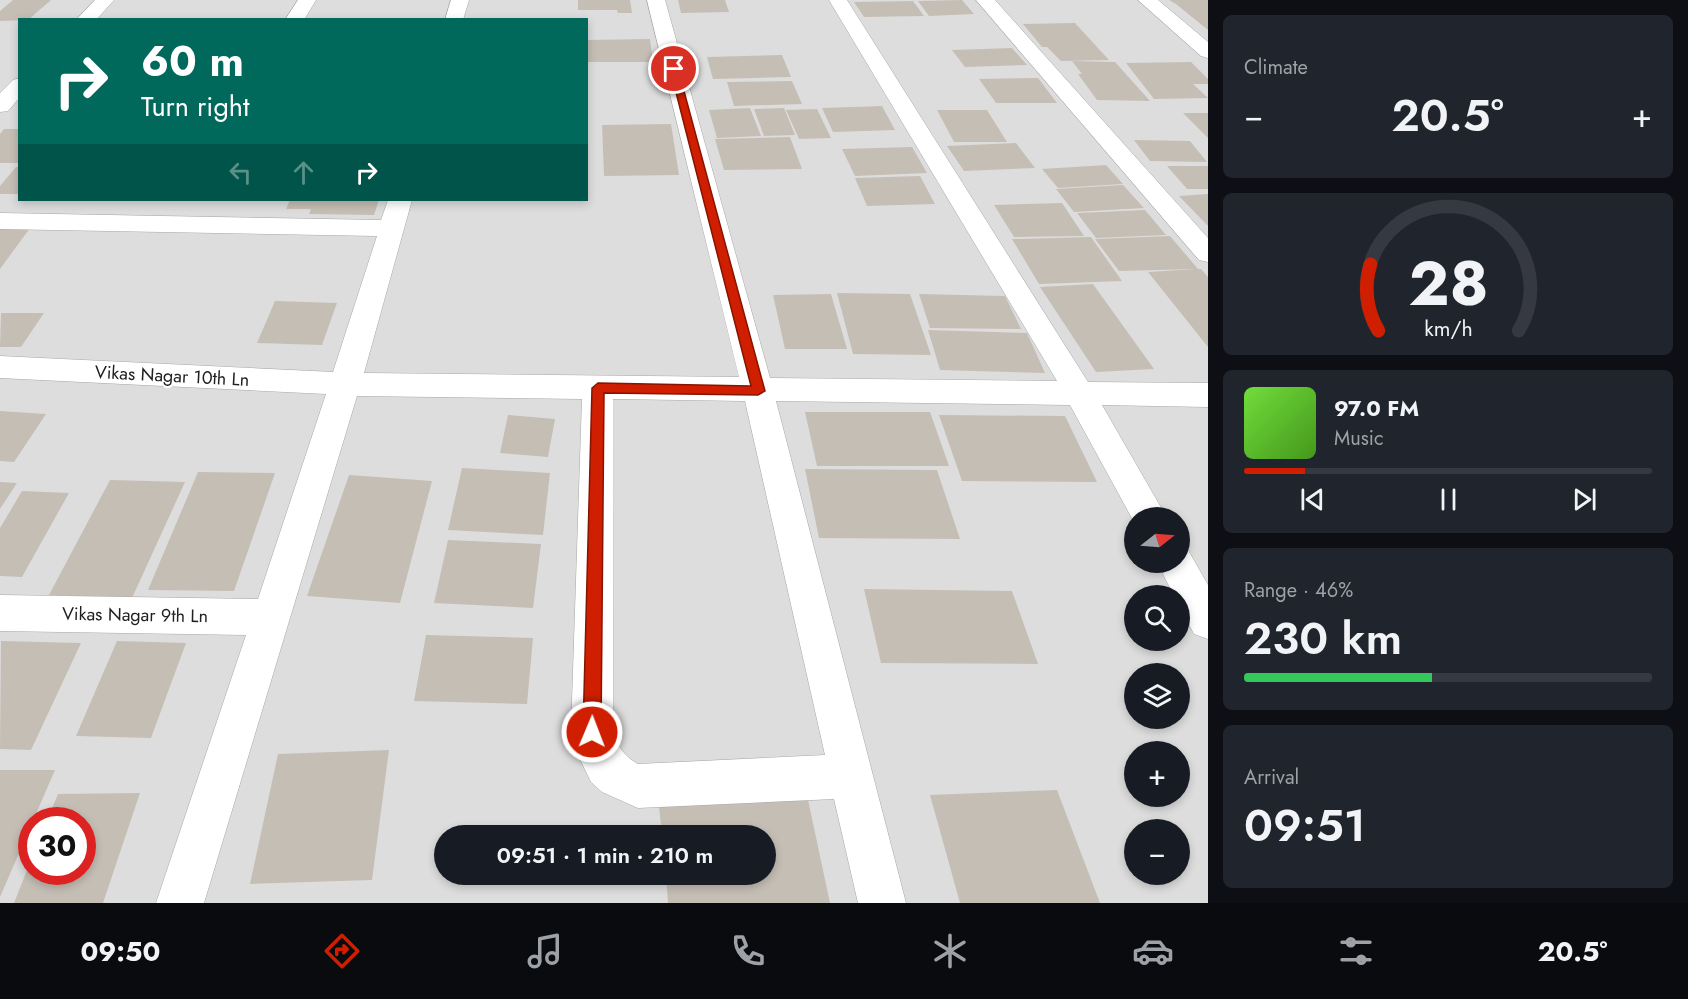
<!DOCTYPE html>
<html lang="en">
<head>
<meta charset="utf-8">
<style>
  :root { --surface:#171b24; --page:#20242c; --text:#f1f3f6; --muted:#9ea1a6; --line:#363941; --accent:#cf1e00 }
  body { margin:0; font-family:Jost,sans-serif; background:var(--page); color:var(--text); height:100vh; display:flex; flex-direction:column; font-size:22px; white-space:nowrap }
  * { box-sizing:border-box; margin:0 }
  p { font-size:20px; color:var(--muted) }
  .icon { flex:none; width:33px; height:33px; fill:none; stroke:currentColor; stroke-width:2; stroke-linecap:round; stroke-linejoin:round }
  .map { position:relative; flex:1; overflow:hidden }
  .drawer { display:flex; flex-direction:column; gap:15px; padding:15px; background:#0d0f14; width:480px }
  .drawer>* { flex:none }
  .banner { position:absolute; left:18px; top:18px; width:570px; height:183px; border-radius:0px; box-shadow:0 3px 9px #0003; background:#00695c; color:#fff; overflow:hidden }
  .needle { width:39px; rotate:73deg }
  .tools { position:absolute; left:1124px; top:507px; display:grid; gap:12px }
  .tools a { display:grid; place-items:center; width:66px; height:66px; border-radius:50%; background:var(--surface); box-shadow:0 3px 9px #0003; font-size:30px }
  .speed { position:absolute; left:18px; top:807px; display:flex; gap:12px; font-size:30px; font-weight:700; text-align:center }
  .speed>* { display:grid; place-content:center; width:78px; height:78px; border-radius:50%; background:var(--surface); box-shadow:0 3px 9px #0003; line-height:1 }
  .speed .limit { border:9px solid #d22; background:#fff; color:#111 }
  .pin { position:absolute; display:grid; place-items:center; width:51px; height:51px; color:#fff; margin:-26px; border:3px solid #fff; border-radius:50%; box-shadow:0 2px 6px #0007 }
  .me { position:absolute; width:66px; margin:-33px; rotate:1deg; stroke-linejoin:round; filter:drop-shadow(0 0 4px #0008) }
  .turn { display:flex; align-items:center; gap:21px; height:126px; padding:0 24px; font-size:27px }
  .turn .icon { width:78px; height:78px; stroke-width:2.5 }
  .turn b { display:block; font-size:42px; line-height:51px }
  .lanes { display:flex; align-items:center; height:57px; padding:0 24px; background:#0003; justify-content:center; gap:30px; direction:ltr }
  .lanes .off { opacity:.35 }
  .big { font-size:45px; font-weight:600; line-height:1.1 }
  .drawer .tile { flex:1; display:flex; flex-direction:column; justify-content:center; gap:9px; min-width:0; padding:0 21px; border-radius:9px; background:var(--page) }
  .drawer .dial { align-items:center; gap:0 }
  .dial svg { height:156px; overflow:visible; fill:none; stroke:var(--line); stroke-width:7; stroke-linecap:round; text-anchor:middle }
  .dial text { fill:var(--text); stroke:none }
  .song { display:flex; align-items:center; gap:18px }
  .cover { width:72px; height:72px; border-radius:9px; background:linear-gradient(135deg,hsl(100 70% 55%),hsl(100 70% 35%)) }
  .played { height:6px; border-radius:3px; background:linear-gradient(90deg,var(--accent) 15%,var(--line) 15%) }
  .keys { display:flex; justify-content:space-around; direction:ltr }
  .heat { display:flex; justify-content:space-between; align-items:center; font-size:33px; direction:ltr }
  .charge { height:9px; border-radius:4px; background:linear-gradient(90deg,#34c759 46%,var(--line) 0) }
  .trip { position:absolute; left:434px; top:825px; width:342px; height:60px; border-radius:30px; background:var(--surface); box-shadow:0 3px 9px #0003; font-weight:600; line-height:60px; text-align:center }
  .dock { display:flex; height:96px; justify-content:space-around; align-items:center; background:#090b0e; color:var(--muted) }
  .dock .icon { width:42px; height:42px }
  .dock .current { color:var(--accent) }
  .dock b { font-size:27px; color:var(--text) }
  main { display:flex; flex:1; min-height:0 }
  .map>svg:first-child { display:block }
  .residential { fill:#dedddd; fill-rule:evenodd }
  .building { fill:#c5beb5 }
  .lines { fill:none; stroke-linecap:round; stroke-linejoin:round }
  .minor-casing { stroke:#a7a7a7; stroke-width:1 }
  .minor { fill:#fff; fill-rule:evenodd }
  .route { fill:#cf1e00; stroke:#871400; stroke-width:1.5 }
  .labels { text-anchor:middle; dominant-baseline:central; stroke-width:4.5; stroke-linejoin:round; paint-order:stroke }
  .street-label { font-size:18px; fill:#202020; stroke:#fff }
</style>
</head>
<body>
<main>
<div class="map">
<svg width="1208" height="903" viewBox="0 0 1208 903">
  <rect width="100%" height="100%" fill="#f0eee6"/>
  <path class="residential" d="M0,0H1208V903H0ZM20,20H586V200H20ZM1134,518H1179V562H1134ZM1134,596H1179V640H1134ZM1134,674H1179V718H1134ZM1134,752H1179V796H1134ZM32,820H82V872H32ZM1134,830H1179V874H1134ZM444,836H765V874H444Z"/>
  <path class="building" d="M13,0H51L28,20L0,21V11Z
    M578,0H630L632,13H618L617,10H578Z
    M678,0H725L729,12L681,13Z
    M962,0L974,14L929,16L918,1Z
    M1169,0H1208V30L1176,4Z
    M913,1L924,16L864,17L854,2Z
    M1075,23L1109,60L1061,61L1047,47H1042L1023,24Z
    M650,39L653,62H586V40Z
    M1012,48L1027,65L965,67L952,50Z
    M782,55L791,77L713,79L707,57Z
    M1072,61L1115,62L1150,101L1097,100L1078,74H1082Z
    M1191,62L1208,79V84H1193L1208,98L1154,99L1126,63Z
    M1038,78L1057,103H996L979,79Z
    M792,81L802,104L734,106L727,82Z
    M882,106L895,130L833,132L822,108Z
    M750,108L761,136L717,138L709,110Z
    M784,108L795,135L764,136L754,109Z
    M817,109L831,138L799,139L786,110Z
    M937,110H987L1007,142H954Z
    M1183,113H1208V138Z
    M671,124L679,175L604,176L602,125Z
    M4,129H20V163H0V134Z
    M790,137L802,169L724,170L715,139Z
    M1134,140L1190,141L1207,162L1150,161Z
    M1016,143L1035,168L964,171L947,146Z
    M912,147L927,173L855,176L842,149Z
    M1106,165L1123,184L1058,188L1042,169Z
    M1167,166H1208V189H1187Z
    M16,167H20V194H0V186Z
    M920,176L935,204L867,206L855,178Z
    M1123,185L1144,208L1074,212L1056,189Z
    M1208,194V226L1179,196Z
    M290,200H379L374,215L309,214L311,209H286Z
    M1062,203L1084,236L1014,237L994,205Z
    M1145,210L1166,235L1096,238L1077,213Z
    M0,224H33L0,269Z
    M1170,236L1198,269H1201L1208,277V347L1148,272L1196,269L1119,271L1095,239Z
    M1091,237L1122,281L1039,284L1012,239Z
    M1093,284L1154,369L1096,372L1040,287Z
    M837,293L910,294L931,355L853,354Z
    M831,294L847,349H785L773,295Z
    M919,294L1005,296L1021,329L930,328Z
    M275,301L337,303L322,345L257,343Z
    M1,313H44L21,347H0Z
    M928,330L1027,333L1045,373L940,370Z
    M0,411L46,414L14,462L0,461Z
    M805,412H930L949,466H817Z
    M508,415L555,419L548,457L500,453Z
    M939,415L1065,416L1097,482L962,481Z
    M462,468L550,473L543,535L448,530Z
    M805,469L937,470L960,539L819,538Z
    M198,472L275,473L234,591L148,590Z
    M349,475L432,481L400,603L307,596Z
    M110,480L185,482L132,598L49,595Z
    M0,482L17,483L0,509Z
    M22,491L69,493L22,577L0,576V528Z
    M448,540L541,544L533,608L434,603Z
    M864,589L1012,591L1038,664L881,663Z
    M426,635L533,638L527,704L414,701Z
    M1,641L81,643L31,750L0,749Z
    M117,641L186,643L151,738L76,736Z
    M389,750L372,880L250,884L278,754Z
    M0,770H55L0,897Z
    M1057,790L1100,903H960L930,795Z
    M140,793L103,903H14L31,860L32,872H82V820H47L58,794Z
    M807,795L830,903H668L666,874H765V836H662L659,806Z"/>
  <g class="lines">
    <g class="minor-casing">
      <path id="minor" d="M95,0H114L96,20H76Z
        M298,0H316L304,20H285Z
        M451,0H469L463,20H445Z
        M647,0H665L770,378L1057,381L829,0H847L1088,382L1208,383V407L1102,405L1167,518H1134V522L1070,405L776,401L906,903H858L834,799L638,808L602,792L591,782L577,753L571,732L582,399L357,396L204,903H156L246,635L0,631V595L258,599L326,394L0,378V356L333,372L377,236L0,229V213L381,220L388,200H412L364,373L739,377ZM613,399L745,401L825,755L638,764C624,756 618,747 613,732Z
        M976,0H995L1208,238V262L1199,260Z
        M1138,0H1158L1208,42V58L1201,56Z
        M20,78V97L8,111L0,112V93L13,80Z
        M1179,547L1188,550L1208,585V639L1194,634L1179,605V596H1174L1157,562H1179Z"/>
    </g>
    <use href="#minor" class="minor"/>
  </g>
  <path class="route" d="M674,66L678,69L765,391L758,395L604,393L601,732L598,738L592,741L586,738L583,732L592,388L598,383L751,386L670,69Z"/>
  <g class="labels">
    <g class="street-label">
      <text transform="translate(172 376) rotate(3)">Vikas Nagar 10th Ln</text>
      <text transform="translate(135 615) rotate(1)">Vikas Nagar 9th Ln</text>
    </g>
  </g>
</svg>
<div class="tools">
<a><svg class="needle" viewBox="-14 -14 28 28"><path d="M0-13l5 13h-10z" fill="#e53935"/><path d="M0 13l5-13h-10z" fill="#9ea1a6"/></svg></a>
<a><svg class="icon" aria-label="search" viewBox="0 0 24 24"><circle cx="10" cy="10" r="6"/><path d="M15 15l6 6"/></svg></a>
<a><svg class="icon" aria-label="layers" viewBox="0 0 24 24"><path d="M12 4l9 5-9 5-9-5zM3 14l9 5 9-5"/></svg></a>
<a>+</a>
<a>−</a>
</div>
<div class="speed"><div class="limit">30</div></div>
<div class="pin" style="left:674px;top:69px;background:#d93025"><svg class="icon" aria-label="arrive" viewBox="0 0 24 24"><path d="M6 21V4h12l-3 4 3 4H6"/></svg></div>
<svg class="me" style="left:592px;top:732px" viewBox="-20 -20 40 40"><circle r="17" fill="#cf1e00" stroke="#fff" stroke-width="3"/><path d="M0-11L8 9 0 5-8 9z" fill="#fff"/></svg>
<div class="trip">09:51 · 1 min · 210 m</div>
<div class="banner">
<div class="turn"><svg class="icon" aria-label="right" viewBox="0 0 24 24"><path d="M7 20v-9h11M14 6l5 5-5 5"/></svg><div><b>60 m</b>Turn right</div></div>
<div class="lanes"><svg class="icon off" aria-label="left" viewBox="0 0 24 24"><path d="M17 20v-9H6M10 6l-5 5 5 5"/></svg><svg class="icon off" aria-label="ahead" viewBox="0 0 24 24"><path d="M12 20V5M6 11l6-6 6 6"/></svg><svg class="icon" aria-label="right" viewBox="0 0 24 24"><path d="M7 20v-9h11M14 6l5 5-5 5"/></svg></div>
</div>
</div>
<section class="drawer">
<div class="tile"><p>Climate</p>
<div class="heat"><a>−</a><b class="big">20.5°</b><a>+</a></div>
</div>
<div class="tile dial"><svg viewBox="0 0 100 80">
<path d="M14 69A42 42 0 1 1 86 69"/>
<path d="M14 69A42 42 0 0 1 10 35" stroke="#cf1e00"/>
<text x="50" y="56" font-size="32" font-weight="700">28</text>
<text x="50" y="72" font-size="11">km/h</text>
</svg></div>
<div class="tile">
<div class="song"><i class="cover"></i><div><b>97.0 FM</b><p>Music</p></div></div>
<div class="played"></div>
<div class="keys"><svg class="icon" aria-label="previous" viewBox="0 0 24 24"><path d="M18 5L8 12l10 7zM5 5v14"/></svg><svg class="icon" aria-label="pause" viewBox="0 0 24 24"><path d="M8 5v14M16 5v14"/></svg><svg class="icon" aria-label="next" viewBox="0 0 24 24"><path d="M6 5l10 7-10 7zM19 5v14"/></svg></div>
</div>
<div class="tile"><p>Range · 46%</p><b class="big">230 km</b><div class="charge"></div></div>
<div class="tile"><p>Arrival</p><b class="big">09:51</b></div>
</section>
</main>
<nav class="dock">
<b>09:50</b>
<svg class="icon current" aria-label="directions" viewBox="0 0 24 24"><path d="M12 3l9 9-9 9-9-9zM9 14v-3h6M13 9l2 2-2 2"/></svg>
<svg class="icon" aria-label="music" viewBox="0 0 24 24"><path d="M9 18V5l10-2v13"/><circle cx="6" cy="18" r="3"/><circle cx="16" cy="16" r="3"/></svg>
<svg class="icon" aria-label="phone" viewBox="0 0 24 24"><path d="M5 4h4l2 5-3 2q2 4 5 5l2-3 5 2v4C11 20 4 13 5 4z"/></svg>
<svg class="icon" aria-label="climate" viewBox="0 0 24 24"><path d="M12 3v18M4 7l16 10M4 17L20 7"/></svg>
<svg class="icon" aria-label="car" viewBox="0 0 24 24"><path d="M5 17H2v-5l4-1 3-4h7l3 4 3 1v5h-3M9 17h6M6 11h13"/><circle cx="7" cy="17" r="2"/><circle cx="17" cy="17" r="2"/></svg>
<svg class="icon" aria-label="filters" viewBox="0 0 24 24"><path d="M4 7h16M4 17h16"/><circle cx="9" cy="7" r="2"/><circle cx="15" cy="17" r="2"/></svg>
<b>20.5°</b>
</nav>
</body>
</html>
